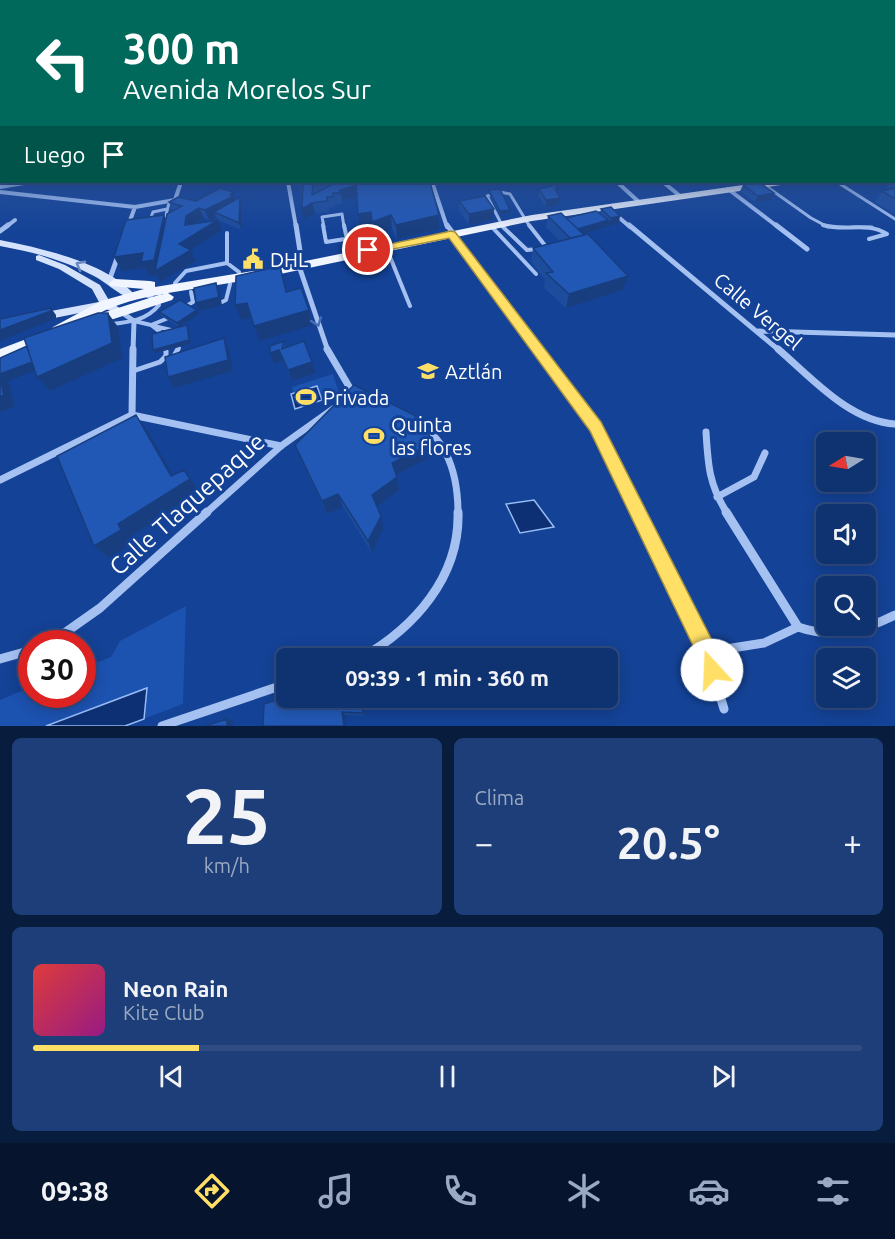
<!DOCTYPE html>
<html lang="es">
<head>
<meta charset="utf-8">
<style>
  :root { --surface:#0f3270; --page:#1d3e78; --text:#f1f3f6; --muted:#9baac3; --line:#2f4d83; --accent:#ffdf66 }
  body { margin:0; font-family:Ubuntu,sans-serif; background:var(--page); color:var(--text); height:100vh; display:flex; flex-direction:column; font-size:22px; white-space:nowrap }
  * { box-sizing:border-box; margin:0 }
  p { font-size:20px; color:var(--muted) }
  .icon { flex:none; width:33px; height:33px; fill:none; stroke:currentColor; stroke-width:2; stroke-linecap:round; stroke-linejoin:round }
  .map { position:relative; height:726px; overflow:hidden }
  .panel { display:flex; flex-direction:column; gap:12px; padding:12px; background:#081c3e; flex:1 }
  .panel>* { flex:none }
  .hud { position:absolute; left:0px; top:0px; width:896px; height:183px; box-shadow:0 3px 15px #0003,0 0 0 2px var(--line); background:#00695c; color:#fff; overflow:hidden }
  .needle { width:39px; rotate:259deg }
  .tools { position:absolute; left:816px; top:432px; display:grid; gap:12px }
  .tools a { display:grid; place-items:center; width:60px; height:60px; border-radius:9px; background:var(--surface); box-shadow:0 3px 15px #0003,0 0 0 2px var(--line); font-size:30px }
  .speed { position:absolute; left:18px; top:630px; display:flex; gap:12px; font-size:30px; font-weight:700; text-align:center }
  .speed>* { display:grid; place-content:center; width:78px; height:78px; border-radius:50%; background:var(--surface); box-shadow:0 3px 15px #0003,0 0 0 2px var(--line); line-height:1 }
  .speed .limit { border:9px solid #d22; background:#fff; color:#111 }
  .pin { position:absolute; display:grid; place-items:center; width:51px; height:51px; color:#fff; margin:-26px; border:3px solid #fff; border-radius:50%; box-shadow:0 2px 6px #0007 }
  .me { position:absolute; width:66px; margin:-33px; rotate:340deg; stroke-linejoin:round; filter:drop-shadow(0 0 4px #0008) }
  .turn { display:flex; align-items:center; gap:21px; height:126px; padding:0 24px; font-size:27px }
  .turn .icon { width:78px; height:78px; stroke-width:2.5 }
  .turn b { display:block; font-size:42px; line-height:51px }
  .then { display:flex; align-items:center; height:57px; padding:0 24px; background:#0003; gap:12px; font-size:22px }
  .big { font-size:45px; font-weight:600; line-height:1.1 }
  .panel .card { flex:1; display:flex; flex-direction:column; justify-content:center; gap:9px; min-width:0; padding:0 21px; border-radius:9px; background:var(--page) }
  .panel .dial { align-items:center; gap:0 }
  .dial b { font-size:78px; line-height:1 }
  .song { display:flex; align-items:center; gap:18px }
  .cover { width:72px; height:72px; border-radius:9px; background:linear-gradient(135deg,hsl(0 70% 55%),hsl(310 70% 35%)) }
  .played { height:6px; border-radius:3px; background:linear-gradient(90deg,var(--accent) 20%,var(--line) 20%) }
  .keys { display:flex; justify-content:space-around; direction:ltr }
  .heat { display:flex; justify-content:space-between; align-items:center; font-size:33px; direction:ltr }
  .panel .tiles { flex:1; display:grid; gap:12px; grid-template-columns:1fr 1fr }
  .card:last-child { grid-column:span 2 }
  .trip { position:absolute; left:276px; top:648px; width:342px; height:60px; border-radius:9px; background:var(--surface); box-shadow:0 3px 15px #0003,0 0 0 2px var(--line); font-weight:600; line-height:60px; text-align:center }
  .tab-bar { display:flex; height:96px; justify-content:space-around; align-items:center; background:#06142d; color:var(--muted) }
  .tab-bar .icon { width:42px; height:42px }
  .tab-bar .current { color:var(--accent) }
  .tab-bar b { font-size:27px; color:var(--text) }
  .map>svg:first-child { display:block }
  .green { fill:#1c52b0 }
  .water { fill:#0c3073; stroke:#97bbf5; stroke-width:1.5 }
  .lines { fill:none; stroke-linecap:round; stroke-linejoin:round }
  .lane-far2 { stroke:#a5c1f2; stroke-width:3 }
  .lane-far1 { stroke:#a5c1f2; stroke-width:4 }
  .lane { stroke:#a5c1f2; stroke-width:5 }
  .street-far3 { stroke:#a5c1f2; stroke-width:4 }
  .street-far2 { stroke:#a5c1f2; stroke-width:5 }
  .street-far1 { stroke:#a5c1f2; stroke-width:7 }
  .street { stroke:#a5c1f2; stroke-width:9 }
  .secondary { fill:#d4e2fc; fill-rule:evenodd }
  .primary { fill:#f0f5ff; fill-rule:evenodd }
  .wall { fill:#1d4c9c; fill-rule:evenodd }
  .shaded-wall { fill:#183e7f }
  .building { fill:#2258b5; stroke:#183e7f; stroke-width:1.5; fill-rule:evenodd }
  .oneway { stroke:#6a8ac4 }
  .oneway2 { stroke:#476eb6 }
  .route { fill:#ffdf66; stroke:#a69142; stroke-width:1.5 }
  .labels { text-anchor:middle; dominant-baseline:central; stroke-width:6; stroke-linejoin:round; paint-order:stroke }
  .poi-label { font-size:20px; fill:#fff; stroke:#144296; text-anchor:start }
  .street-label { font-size:20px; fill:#fff; stroke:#144296 }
  .near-street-label { font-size:24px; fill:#fff; stroke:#144296 }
</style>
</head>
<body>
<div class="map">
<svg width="895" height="726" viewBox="0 0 895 726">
  <rect width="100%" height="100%" fill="#144296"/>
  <path class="green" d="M333,374L339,393L297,408L292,387Z
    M186,606L183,704L125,726H0V700L31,687L32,694H82L83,668L111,657L120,641Z"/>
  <path class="water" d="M317,386L322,400L295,409L291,394Z
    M534,500L554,527L520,533L506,504Z
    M147,688L144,719L125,726H46Z"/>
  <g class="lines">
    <path class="lane-far2" d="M837,182L895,219
      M763,184L811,218L828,227
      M150,220L153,212L167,209
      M164,223L169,203
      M324,227L322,217L342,214L344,227
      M503,227L487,196L500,192L510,194L530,227
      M852,227H872"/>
    <path class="lane-far1" d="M323,225L326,242L345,239
      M344,225L350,254
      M501,225L527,250L547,248L529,225
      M823,225C846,232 866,221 887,234L869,239
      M491,226L536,274
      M227,233V263
      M386,247L410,306
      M175,283L186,271L227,263L239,272
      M222,302L226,300L230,284
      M186,306L193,302L191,292
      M134,321L151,325L164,335
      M112,324C130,322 147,320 159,305L156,300L144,294
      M151,325L166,319
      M154,326L175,331
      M177,351L179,347"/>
    <path class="lane" d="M174,356L178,349
      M133,371L160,362L166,356V351"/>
    <path class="street-far3" d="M288,182L296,227
      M432,182L447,227
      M617,182L639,202
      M663,182L680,196
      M0,187L30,182
      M728,189L778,227
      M0,192L135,207L175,200L181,182
      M615,214L630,227
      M128,226L135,207
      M6,227L15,220"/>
    <path class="street-far2" d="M296,225L300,251L299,266L328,351
      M447,225L539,351
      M629,225L780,351
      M776,225L807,249
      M0,231L8,225
      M109,281L119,253
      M121,312L134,321L133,351
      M758,331L895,335"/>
    <path class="street-far1" d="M327,349L354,395
      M538,349L596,427L639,513
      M778,349C812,378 849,421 895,424
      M132,415L133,349
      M132,415L281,446
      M411,418C447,437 458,475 458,513
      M706,432C708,465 709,485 727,513
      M0,480L132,415
      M717,497L754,477L765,453
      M206,513L281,446L333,409"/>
    <path class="street" d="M638,512L707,652L724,709
      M726,512L798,627C833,639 863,631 895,615
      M49,644L100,608L207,512
      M707,652L764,643L798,627
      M361,658C414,628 460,577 458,512
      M0,659L32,650
      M162,726L286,684"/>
    <path class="secondary" d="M0,142H2V146H0Z
      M0,240C41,248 107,263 135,295L130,298C117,294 106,282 94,276C64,260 33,252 0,246Z
      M39,255L65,265L100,285L110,302L126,312L125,315H117L105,308L39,321L35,320L34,317L35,314L99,302L92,289L59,269L36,260V256Z"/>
    <path class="primary" d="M894,159H895V165H894Z
      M764,182H786L781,185L532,221L266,277L168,293L174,297L172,300L95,325L90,327L83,322L58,335L51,330L53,327L101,301L144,289L110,286L109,283L115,279L150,281L155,282V287L266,269L532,215ZM164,294H162L96,315C118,303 140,298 164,294Z
      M45,332L52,337L50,341L0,360V349Z"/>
  </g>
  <path class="wall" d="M298,182H430L439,215V229L397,239L392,229L374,236L373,226L360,228L358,214L357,189H355L356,197L342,200V203L335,204V207L329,208V212L315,213L304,219L302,209V193H301Z
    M895,182V214L875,202L882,191H885L890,183Z
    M743,185L771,200L755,202L740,191Z
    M539,189L557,193L558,205L545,207L538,196Z
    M489,190L510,213L500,214L489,194Z
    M235,200L242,204L241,230L218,220L222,230L191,250L196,261L160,282L157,275L149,276L145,268L122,271L114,257L166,218L172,211L169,202ZM216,217L218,220L196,223L204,218L209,220Z
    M459,201L493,219L469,225L459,211Z
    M601,209L619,223L583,234L628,276L623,290L566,308L544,288L545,280L531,262L533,248L560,241L546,227L548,216L566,218L600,214Z
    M159,312L199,314L179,327L187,325L189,328L191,344L155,353L179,327L161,316Z
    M284,341L286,347L316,373L292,381L283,361L274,364Z
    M434,442V455L397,475L399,490L377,506L383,529L372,553L343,507L327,514L301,459L295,445Z
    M286,697L363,698L365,716L345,715Z"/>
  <path class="shaded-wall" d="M669,182H691L690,183L668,185Z
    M355,186L356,197L342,200L340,190Z
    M233,192L236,203L214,212L216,217L209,220L205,210Z
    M774,193L771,200L755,202L758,196Z
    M240,197L242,204L241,230L239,223Z
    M560,198L558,205L545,207L546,200Z
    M312,203L315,213L304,219L302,209Z
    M199,208L204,218L191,226L185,225L186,216Z
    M494,209L493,219L469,225V214Z
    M510,210V213L500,214V211Z
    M371,212L391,215L392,229L374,236L373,226L360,228L358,214Z
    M164,215L179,244L218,220L222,230L191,250L196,261L160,282L157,275L149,276L145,268L122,271L114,257L143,253Z
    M439,215V229L397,239L396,225Z
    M620,216L619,223L573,237L575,230L608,220L610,222L611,218Z
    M628,276L623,290L566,308L569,294Z
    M216,283L219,290L222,305L200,311L196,303Z
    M247,303L252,317L241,320L235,305Z
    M51,308L56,315V318L0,341V330Z
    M197,310L199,314L179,327L177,323Z
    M309,310L313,325L260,341L254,326Z
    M108,313L118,327L122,358L50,391L37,377Z
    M187,325L189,328L191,344L155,353L153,350Z
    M224,338L229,349L233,371L174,388L168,377Z
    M279,350L283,361L274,364L270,353Z
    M0,358L35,361L42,368L8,381L15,406L0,412Z
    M312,362L316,373L292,381L288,370Z
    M136,415L147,430L179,486L190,479L200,492L131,536L134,542L109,558L94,546L118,524L171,476Z
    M434,442V455L394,476L392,463Z
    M397,477L399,490L375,508L372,495Z
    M338,494L343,507L327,514L322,501Z
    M381,516L383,529L372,553L368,541Z
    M362,698H363L365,716L363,713Z
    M342,712L345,715L346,726H344Z
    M227,719L233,721L232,726H227Z"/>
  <path class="building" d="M318,182H354L355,186L340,190V193H333V197H327V201L312,203L302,209L303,183ZM333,184L312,195L313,185Z
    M356,182H430L439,215L396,225L391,215L372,222L371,212L358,214Z
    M759,182L774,193L758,196L743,185Z
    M555,185L558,189H555L560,198L546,200L539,189Z
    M220,188L233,192L230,195L232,197L205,210L199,208L186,216L185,225L218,220L179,244L191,250L155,271L167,214L182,206L169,202L178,197L196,201Z
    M895,188V199L882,191Z
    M500,189L510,210L500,211L489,190Z
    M485,196L494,209L469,214L459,201Z
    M240,197L239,223L214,212Z
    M611,207L620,216L611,218L601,209Z
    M596,211L608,220L578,229L566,218Z
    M561,213L584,235L570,238L548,216Z
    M164,215L154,260L141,262L143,253L114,257L126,220Z
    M588,234L628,276L569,294L546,273L553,272L533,248Z
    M280,266L286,292L301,288L309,310L254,326L247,303L235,305L236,276Z
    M216,283L219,297L196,303L194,288Z
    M180,300L197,310L177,323L159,312Z
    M51,308V311L0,330V319Z
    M98,313H108L112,343L37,377L24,338Z
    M187,325L189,340L153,350L152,334Z
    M224,338L228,360L168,377L165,357Z
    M284,341L282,349L304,341L312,362L288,370L279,350L270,353V346Z
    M27,346L32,362L0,374V358Z
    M0,380L4,395L0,397Z
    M354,385L414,415L434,442L392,463L397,477L372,495L381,516L368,541L338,494L322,501L295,445Z
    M136,415L171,476L184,470L190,479L118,524L121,530L94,546L57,456Z
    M286,697L362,698L363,713L342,712L344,726H263L264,704Z
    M227,719V726H205Z"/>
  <defs><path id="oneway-chevron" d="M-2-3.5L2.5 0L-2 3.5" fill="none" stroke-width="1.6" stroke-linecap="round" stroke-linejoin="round" transform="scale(1.5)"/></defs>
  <use class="oneway" href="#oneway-chevron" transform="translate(80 265) rotate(-152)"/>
  <use class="oneway2" href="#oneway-chevron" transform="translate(317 322) rotate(70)"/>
  <linearGradient id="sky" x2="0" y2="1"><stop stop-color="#0b2452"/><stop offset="0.56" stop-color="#345aa0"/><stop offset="1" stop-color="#345aa0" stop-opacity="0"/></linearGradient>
  <rect width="895" height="233" fill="url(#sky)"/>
  <path class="route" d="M451,231L455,232L601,422L714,644L723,670L720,678L712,681L705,678L697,654L590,431L449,238L368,254L362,250Z"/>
  <defs>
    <g id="civic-bare" transform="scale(1.62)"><path d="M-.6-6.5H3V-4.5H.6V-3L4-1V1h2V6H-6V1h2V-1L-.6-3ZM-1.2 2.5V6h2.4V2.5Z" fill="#ffdf66" stroke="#144296" stroke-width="2.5" paint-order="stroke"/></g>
    <g id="university-bare" transform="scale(1.62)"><path d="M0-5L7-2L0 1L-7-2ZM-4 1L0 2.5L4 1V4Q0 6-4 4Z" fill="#ffdf66" stroke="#144296" stroke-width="2.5" paint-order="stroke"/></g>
    <g id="stadium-bare" transform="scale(1.62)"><path d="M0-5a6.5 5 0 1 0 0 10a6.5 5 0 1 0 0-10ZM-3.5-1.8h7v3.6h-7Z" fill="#ffdf66" stroke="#144296" stroke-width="2.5" paint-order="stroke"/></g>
  </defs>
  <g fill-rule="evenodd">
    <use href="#civic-bare" x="253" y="259"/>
    <use href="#university-bare" x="428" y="371"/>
    <use href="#stadium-bare" x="306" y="397"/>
    <use href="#stadium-bare" x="374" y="436"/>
  </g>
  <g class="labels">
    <g class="poi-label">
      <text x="270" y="259">DHL</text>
      <text x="445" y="371">Aztlán</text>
      <text x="323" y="397">Privada</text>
      <text x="391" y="424">Quinta<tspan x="391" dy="23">las flores</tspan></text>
    </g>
    <g class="street-label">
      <text transform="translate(758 311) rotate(40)">Calle Vergel</text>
    </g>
    <g class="near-street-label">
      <text transform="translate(187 504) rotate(-42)">Calle Tlaquepaque</text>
    </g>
  </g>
</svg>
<div class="tools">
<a><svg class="needle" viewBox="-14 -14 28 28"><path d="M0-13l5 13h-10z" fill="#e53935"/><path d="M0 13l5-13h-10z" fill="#9baac3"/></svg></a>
<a><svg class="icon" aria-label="sound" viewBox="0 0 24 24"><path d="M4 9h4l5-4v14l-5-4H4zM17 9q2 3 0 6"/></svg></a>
<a><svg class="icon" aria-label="search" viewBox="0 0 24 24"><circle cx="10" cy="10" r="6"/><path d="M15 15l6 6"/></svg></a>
<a><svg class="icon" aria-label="layers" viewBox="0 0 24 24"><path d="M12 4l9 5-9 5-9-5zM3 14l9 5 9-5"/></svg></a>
</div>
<div class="speed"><div class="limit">30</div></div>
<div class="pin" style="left:368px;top:250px;background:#d93025"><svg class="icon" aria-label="arrive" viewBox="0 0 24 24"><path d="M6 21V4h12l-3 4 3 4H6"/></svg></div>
<svg class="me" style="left:712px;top:670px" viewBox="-20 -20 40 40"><circle r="19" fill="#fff"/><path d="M0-13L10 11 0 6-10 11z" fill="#ffdf66"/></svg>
<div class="trip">09:39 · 1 min · 360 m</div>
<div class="hud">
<div class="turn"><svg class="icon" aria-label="left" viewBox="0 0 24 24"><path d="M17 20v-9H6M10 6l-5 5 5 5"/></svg><div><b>300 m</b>Avenida Morelos Sur</div></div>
<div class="then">Luego<svg class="icon" aria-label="arrive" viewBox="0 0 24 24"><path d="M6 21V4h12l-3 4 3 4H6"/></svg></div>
</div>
</div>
<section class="panel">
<div class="tiles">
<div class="card dial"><b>25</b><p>km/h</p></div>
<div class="card"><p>Clima</p>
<div class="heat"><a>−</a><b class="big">20.5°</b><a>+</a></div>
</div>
<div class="card">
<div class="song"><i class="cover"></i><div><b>Neon Rain</b><p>Kite Club</p></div></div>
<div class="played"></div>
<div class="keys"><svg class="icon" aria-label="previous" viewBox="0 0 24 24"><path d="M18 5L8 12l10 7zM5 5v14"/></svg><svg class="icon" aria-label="pause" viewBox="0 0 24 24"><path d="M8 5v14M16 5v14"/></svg><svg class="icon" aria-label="next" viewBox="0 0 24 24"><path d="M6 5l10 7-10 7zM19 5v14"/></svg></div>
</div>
</div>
</section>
<nav class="tab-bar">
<b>09:38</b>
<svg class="icon current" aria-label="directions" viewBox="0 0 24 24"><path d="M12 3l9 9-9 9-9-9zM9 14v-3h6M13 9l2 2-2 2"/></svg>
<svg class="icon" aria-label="music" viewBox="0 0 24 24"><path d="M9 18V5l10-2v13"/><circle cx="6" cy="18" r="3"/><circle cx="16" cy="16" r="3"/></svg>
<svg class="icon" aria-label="phone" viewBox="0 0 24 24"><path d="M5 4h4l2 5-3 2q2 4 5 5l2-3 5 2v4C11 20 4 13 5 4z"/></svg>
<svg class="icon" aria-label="climate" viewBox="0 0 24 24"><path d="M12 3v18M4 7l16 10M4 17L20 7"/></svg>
<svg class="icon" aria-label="car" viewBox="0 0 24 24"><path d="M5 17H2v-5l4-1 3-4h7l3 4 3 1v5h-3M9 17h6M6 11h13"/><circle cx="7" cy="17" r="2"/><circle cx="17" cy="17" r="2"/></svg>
<svg class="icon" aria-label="filters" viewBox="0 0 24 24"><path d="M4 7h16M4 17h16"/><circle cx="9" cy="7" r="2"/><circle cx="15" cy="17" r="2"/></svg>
</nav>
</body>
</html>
